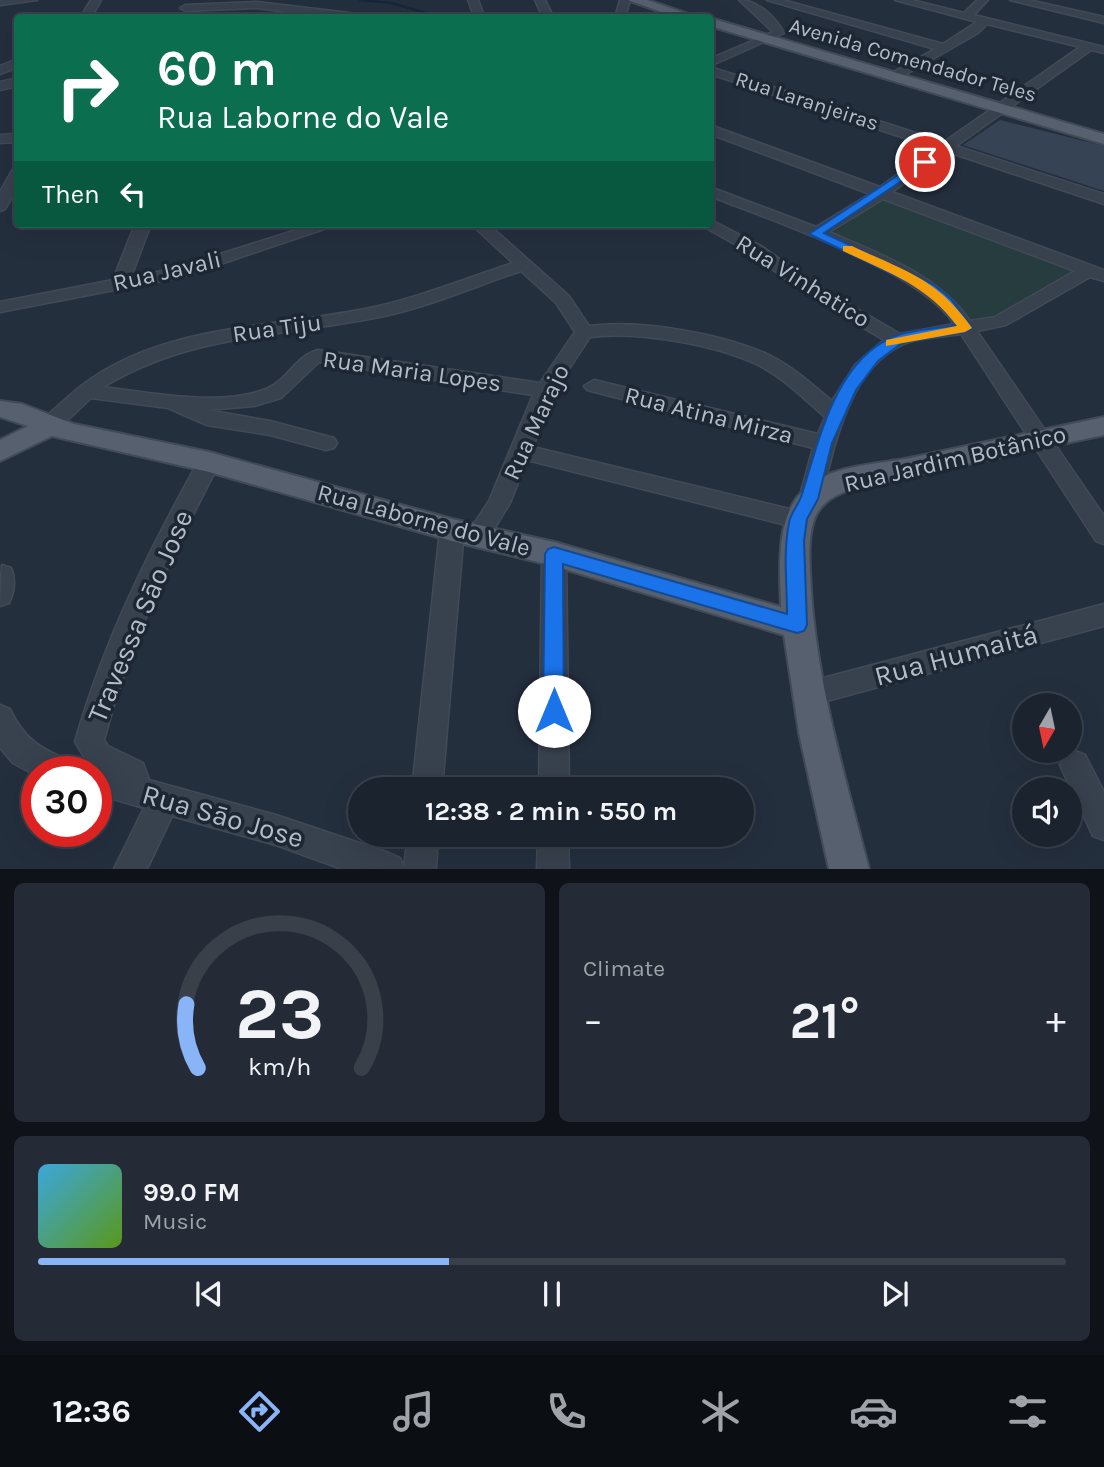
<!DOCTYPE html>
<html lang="en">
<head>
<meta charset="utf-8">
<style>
  :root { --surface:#1b232e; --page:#242b36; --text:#f1f3f6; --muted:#a0a4aa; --line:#39404a; --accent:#8ab4f8 }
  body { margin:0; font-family:Karla,sans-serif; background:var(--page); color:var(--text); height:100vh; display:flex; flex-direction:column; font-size:26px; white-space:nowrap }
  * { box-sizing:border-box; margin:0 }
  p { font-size:23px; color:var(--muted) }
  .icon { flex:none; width:38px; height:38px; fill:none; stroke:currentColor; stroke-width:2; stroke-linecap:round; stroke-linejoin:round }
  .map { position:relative; height:869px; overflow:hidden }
  .panel { display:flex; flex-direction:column; gap:14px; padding:14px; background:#0f1319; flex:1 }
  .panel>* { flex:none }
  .banner { position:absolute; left:14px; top:14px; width:700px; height:214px; border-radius:7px; box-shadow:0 7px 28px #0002,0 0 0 2px var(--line); background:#0b6e4f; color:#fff; overflow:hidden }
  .needle { width:46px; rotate:189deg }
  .buttons { position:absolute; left:1012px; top:693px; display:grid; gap:14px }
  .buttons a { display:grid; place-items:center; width:70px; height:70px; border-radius:50%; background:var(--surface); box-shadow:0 7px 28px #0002,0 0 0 2px var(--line); font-size:35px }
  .speed { position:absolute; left:21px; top:756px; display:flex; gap:14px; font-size:35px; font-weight:700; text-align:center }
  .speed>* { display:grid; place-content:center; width:91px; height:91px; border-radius:50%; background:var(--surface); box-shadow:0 7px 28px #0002,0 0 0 2px var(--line); line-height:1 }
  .speed .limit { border:10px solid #d22; background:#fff; color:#111 }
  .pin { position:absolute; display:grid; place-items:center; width:60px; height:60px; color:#fff; margin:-30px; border:4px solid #fff; border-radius:50%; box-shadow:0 2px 7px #0007 }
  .me { position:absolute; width:77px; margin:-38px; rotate:0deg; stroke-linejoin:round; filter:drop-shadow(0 0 5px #0008) }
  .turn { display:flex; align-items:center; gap:24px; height:147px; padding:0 28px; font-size:32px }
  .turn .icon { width:91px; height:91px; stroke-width:2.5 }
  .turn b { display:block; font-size:49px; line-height:60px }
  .then { display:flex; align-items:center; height:66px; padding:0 28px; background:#0003; gap:14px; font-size:26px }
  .big { font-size:52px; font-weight:700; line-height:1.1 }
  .panel .tile { flex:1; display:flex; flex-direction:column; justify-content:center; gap:10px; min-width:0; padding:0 24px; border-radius:10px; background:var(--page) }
  .panel .dial { align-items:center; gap:0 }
  .dial svg { height:182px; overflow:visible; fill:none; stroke:var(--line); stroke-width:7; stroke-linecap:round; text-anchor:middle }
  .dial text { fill:var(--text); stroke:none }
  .song { display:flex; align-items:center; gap:21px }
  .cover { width:84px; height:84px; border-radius:10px; background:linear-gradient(135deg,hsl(200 70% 55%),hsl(90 70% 35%)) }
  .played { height:7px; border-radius:4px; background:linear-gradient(90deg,var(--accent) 40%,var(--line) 40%) }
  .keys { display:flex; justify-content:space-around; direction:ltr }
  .heat { display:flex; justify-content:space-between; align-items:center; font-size:38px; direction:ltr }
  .panel .tiles { flex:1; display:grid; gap:14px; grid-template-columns:1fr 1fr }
  .tile:last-child { grid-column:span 2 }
  .trip { position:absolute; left:348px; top:777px; width:406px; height:70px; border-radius:35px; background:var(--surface); box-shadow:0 7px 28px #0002,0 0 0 2px var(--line); font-weight:700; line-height:70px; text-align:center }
  .dock { display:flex; height:112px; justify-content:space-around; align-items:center; background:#0b0e12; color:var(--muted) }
  .dock .icon { width:49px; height:49px }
  .dock .active { color:var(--accent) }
  .dock b { font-size:32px; color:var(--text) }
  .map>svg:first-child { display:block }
  .green { fill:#263c3f }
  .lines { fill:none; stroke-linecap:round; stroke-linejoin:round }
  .stream { stroke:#17263c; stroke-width:2.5 }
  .building { fill:#364354 }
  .minor-casing { stroke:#414a57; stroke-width:3 }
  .major-casing { stroke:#414a57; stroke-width:4 }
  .minor { fill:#38414e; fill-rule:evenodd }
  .major { fill:#56606e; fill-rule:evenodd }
  .route { fill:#1a73e8; stroke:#114b97; stroke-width:2 }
  .slow { fill:#f59e0b }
  .labels { text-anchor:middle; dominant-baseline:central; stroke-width:7; stroke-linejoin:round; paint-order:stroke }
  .far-street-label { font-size:21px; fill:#b4bcc9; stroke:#1d2633 }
  .street-label { font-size:24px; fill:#b4bcc9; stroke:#1d2633 }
  .near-street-label { font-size:28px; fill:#b4bcc9; stroke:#1d2633 }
</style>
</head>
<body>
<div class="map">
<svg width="1104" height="869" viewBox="0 0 1104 869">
  <rect width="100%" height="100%" fill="#242f3e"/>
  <path class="green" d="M882,200L905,207L1078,271L1009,312L974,321L962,318L943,303L828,235Z"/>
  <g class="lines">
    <path class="stream" d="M360,0L392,3L443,18"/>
  </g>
  <path class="building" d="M1000,120L1104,146V191L963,145Z"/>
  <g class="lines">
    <g class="minor-casing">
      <path id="minor" d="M0,0H37L0,5Z
        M91,0H101L91,18H80Z
        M468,0H478L485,18H475Z
        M535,0H545L554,18H543Z
        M620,0H630L625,18H615Z
        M739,0C758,0 775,17 784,33L710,66V59L773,32Z
        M767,0H783L943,44L977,22L895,0H912L964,13L977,0H988L974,15L1104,47V53L1091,50L956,146L1104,194V204L948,152L892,192L1104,270V281L1090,277L1006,325L977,331L1104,516V544L1096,541L961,334C943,337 918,337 902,345C848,370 834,448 821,499L818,505H802L799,499L813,448L587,390L584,386L594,380L818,434L825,417C803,398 782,376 756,364C713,344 637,331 590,337L555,390L533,447L806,513L810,519L806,525L798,528L527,460L510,503L486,542L478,545L470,542L466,536L489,501L533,395L319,362L281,398L254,406L207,410L270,421L334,438L337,443L334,448L326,450L270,435L207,425L168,408L91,398L56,431H42L39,426C46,414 59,406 69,396C151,323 268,329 370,308C418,298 466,278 513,263L471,224H488L569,296L589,326C640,319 725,334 771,356C793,367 813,385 832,401L855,365L884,340L806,294L749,252L699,224H710L713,221L761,246L818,286L900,334L954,324C918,269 773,221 710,196V187L816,227L870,194L710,134V125L880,187L935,148L710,74V67L944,142L1080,47L987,24L978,33L894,81L888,77L890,74L935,49ZM883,199L1075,271L995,317L970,321C939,275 878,253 829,232ZM521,271L556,303L575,332L540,383L318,350C295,356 288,380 266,389C221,407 151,393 103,387C192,334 278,337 374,318C424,309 473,287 521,271Z
        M1010,0H1029L1104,17V23Z
        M257,2L366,15L371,18H336L257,8L185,11L180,8L185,5Z
        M18,59V67L0,74V66Z
        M18,78V86L0,90V82Z
        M18,134V142L0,143V135Z
        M18,168V187L5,209L0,211V192L13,169Z
        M135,224H151L131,277L173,269L315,224H339L182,277L0,312V302L113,280Z
        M209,454L217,457L220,462C173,552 130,642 104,740L108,746L143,763L149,780L276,815L389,853L400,858L404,867L408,835H438L436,869H342L276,845L172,816L147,869H114L144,808L96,794V772H85L91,768L75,742C103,643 148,552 198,462L201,457Z
        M452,521L460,524L464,530L442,789H412L440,530L444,524Z
        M554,545L562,547L566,554L569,789H539L542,554L546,547Z
        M2,565L11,568C16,579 14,593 9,603L0,606Z
        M1104,604V626L808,706L798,703L794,694L798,685L808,682Z
        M0,705L10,709C24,740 43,750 73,762L78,772H37V776L13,763L0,748Z
        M1075,751L1085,755L1104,792V840L1093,836L1060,765L1065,755Z
        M538,835H568L569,869H537Z"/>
    </g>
    <g class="major-casing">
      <path id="major" d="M628,0H647L700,18H678Z
        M710,18L1104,134V144L710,26Z
        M0,401L22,404L74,424L209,452L452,519L554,542L781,607C780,569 774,513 808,486C834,465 879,464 910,458C975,444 1039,431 1104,417V435L860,487C840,492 821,500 814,520C807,541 810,568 811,590C817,684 845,777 869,869H829L799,733L784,635L554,566L452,541L209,472L52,436L0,461V440L28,426L0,417Z"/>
    </g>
    <use href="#minor" class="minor"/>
    <use href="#major" class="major"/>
  </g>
  <path class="route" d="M921,160L930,162L824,233L934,285L951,299L972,328L965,332L902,343L878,361L856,390L832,443L818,499L807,519L804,541L807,625L804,631L797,633L563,564L564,711L561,718L554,720L546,718L543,711L545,554L548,549L554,547L787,614C787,584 783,552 789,523C790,513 799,505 802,494C819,441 835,361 893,337C911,329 937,329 956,325L941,305L925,290L809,234Z"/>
  <path class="slow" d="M843,246H852C905,271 937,278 972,328L965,332L886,346V340L957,326C927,285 887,272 843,251Z"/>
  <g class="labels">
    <g class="far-street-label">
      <text transform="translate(913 60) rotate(16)">Avenida Comendador Teles</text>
      <text transform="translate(807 101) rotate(18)">Rua Laranjeiras</text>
    </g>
    <g class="street-label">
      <text transform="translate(167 271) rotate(-13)">Rua Javali</text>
      <text transform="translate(803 281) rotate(32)">Rua Vinhatico</text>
      <text transform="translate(277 328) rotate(-8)">Rua Tiju</text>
      <text transform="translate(412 371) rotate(8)">Rua Maria Lopes</text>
      <text transform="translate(709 415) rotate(14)">Rua Atina Mirza</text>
      <text transform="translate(536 422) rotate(-65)">Rua Marajo</text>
      <text transform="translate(955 459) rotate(-13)">Rua Jardim Botânico</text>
      <text transform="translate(424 520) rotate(15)">Rua Laborne do Vale</text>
    </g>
    <g class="near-street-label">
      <text transform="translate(140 616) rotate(-67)">Travessa Sāo Jose</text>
      <text transform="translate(956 655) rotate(-15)">Rua Humaitá</text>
      <text transform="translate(223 816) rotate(16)">Rua Sāo Jose</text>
    </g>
  </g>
</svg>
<div class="buttons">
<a><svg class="needle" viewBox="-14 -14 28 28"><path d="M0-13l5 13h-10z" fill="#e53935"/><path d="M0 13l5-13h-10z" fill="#a0a4aa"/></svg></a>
<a><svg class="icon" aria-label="sound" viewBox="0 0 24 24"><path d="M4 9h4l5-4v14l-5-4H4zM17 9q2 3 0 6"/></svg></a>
</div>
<div class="speed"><div class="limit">30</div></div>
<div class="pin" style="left:925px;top:162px;background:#d93025"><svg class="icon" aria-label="arrive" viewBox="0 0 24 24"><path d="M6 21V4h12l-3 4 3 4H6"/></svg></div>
<svg class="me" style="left:554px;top:711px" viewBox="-20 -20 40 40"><circle r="19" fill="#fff"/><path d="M0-13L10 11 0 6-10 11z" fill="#1a73e8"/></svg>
<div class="trip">12:38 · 2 min · 550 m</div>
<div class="banner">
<div class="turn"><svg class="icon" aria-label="right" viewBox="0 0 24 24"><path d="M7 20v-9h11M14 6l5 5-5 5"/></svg><div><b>60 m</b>Rua Laborne do Vale</div></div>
<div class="then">Then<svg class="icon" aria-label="left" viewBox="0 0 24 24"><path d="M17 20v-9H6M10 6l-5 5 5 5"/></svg></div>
</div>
</div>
<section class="panel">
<div class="tiles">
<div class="tile dial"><svg viewBox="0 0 100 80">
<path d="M14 69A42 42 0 1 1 86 69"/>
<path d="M14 69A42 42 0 0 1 9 41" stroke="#8ab4f8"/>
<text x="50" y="56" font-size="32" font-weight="700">23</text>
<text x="50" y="72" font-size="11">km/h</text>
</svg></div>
<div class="tile"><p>Climate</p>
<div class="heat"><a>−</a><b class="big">21°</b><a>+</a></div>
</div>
<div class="tile">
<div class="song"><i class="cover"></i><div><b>99.0 FM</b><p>Music</p></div></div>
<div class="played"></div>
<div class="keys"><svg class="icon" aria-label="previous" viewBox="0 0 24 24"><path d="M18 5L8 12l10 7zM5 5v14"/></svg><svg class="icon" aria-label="pause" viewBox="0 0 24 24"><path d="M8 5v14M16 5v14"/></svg><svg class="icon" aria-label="next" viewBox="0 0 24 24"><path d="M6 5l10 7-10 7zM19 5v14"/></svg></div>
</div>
</div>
</section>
<nav class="dock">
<b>12:36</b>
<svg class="icon active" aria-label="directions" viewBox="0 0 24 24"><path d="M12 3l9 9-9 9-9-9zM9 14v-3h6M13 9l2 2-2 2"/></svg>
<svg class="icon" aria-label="music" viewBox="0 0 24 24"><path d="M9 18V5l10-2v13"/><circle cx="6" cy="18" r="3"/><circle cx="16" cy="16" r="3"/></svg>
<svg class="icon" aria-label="phone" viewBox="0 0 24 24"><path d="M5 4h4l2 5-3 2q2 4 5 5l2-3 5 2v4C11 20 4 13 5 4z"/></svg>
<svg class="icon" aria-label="climate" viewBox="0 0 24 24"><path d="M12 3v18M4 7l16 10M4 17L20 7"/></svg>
<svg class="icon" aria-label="car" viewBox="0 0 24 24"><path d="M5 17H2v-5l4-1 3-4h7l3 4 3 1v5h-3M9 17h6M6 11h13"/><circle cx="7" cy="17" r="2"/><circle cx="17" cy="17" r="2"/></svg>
<svg class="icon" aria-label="filters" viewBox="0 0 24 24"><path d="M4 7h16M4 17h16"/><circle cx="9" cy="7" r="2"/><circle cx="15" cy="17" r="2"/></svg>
</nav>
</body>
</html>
